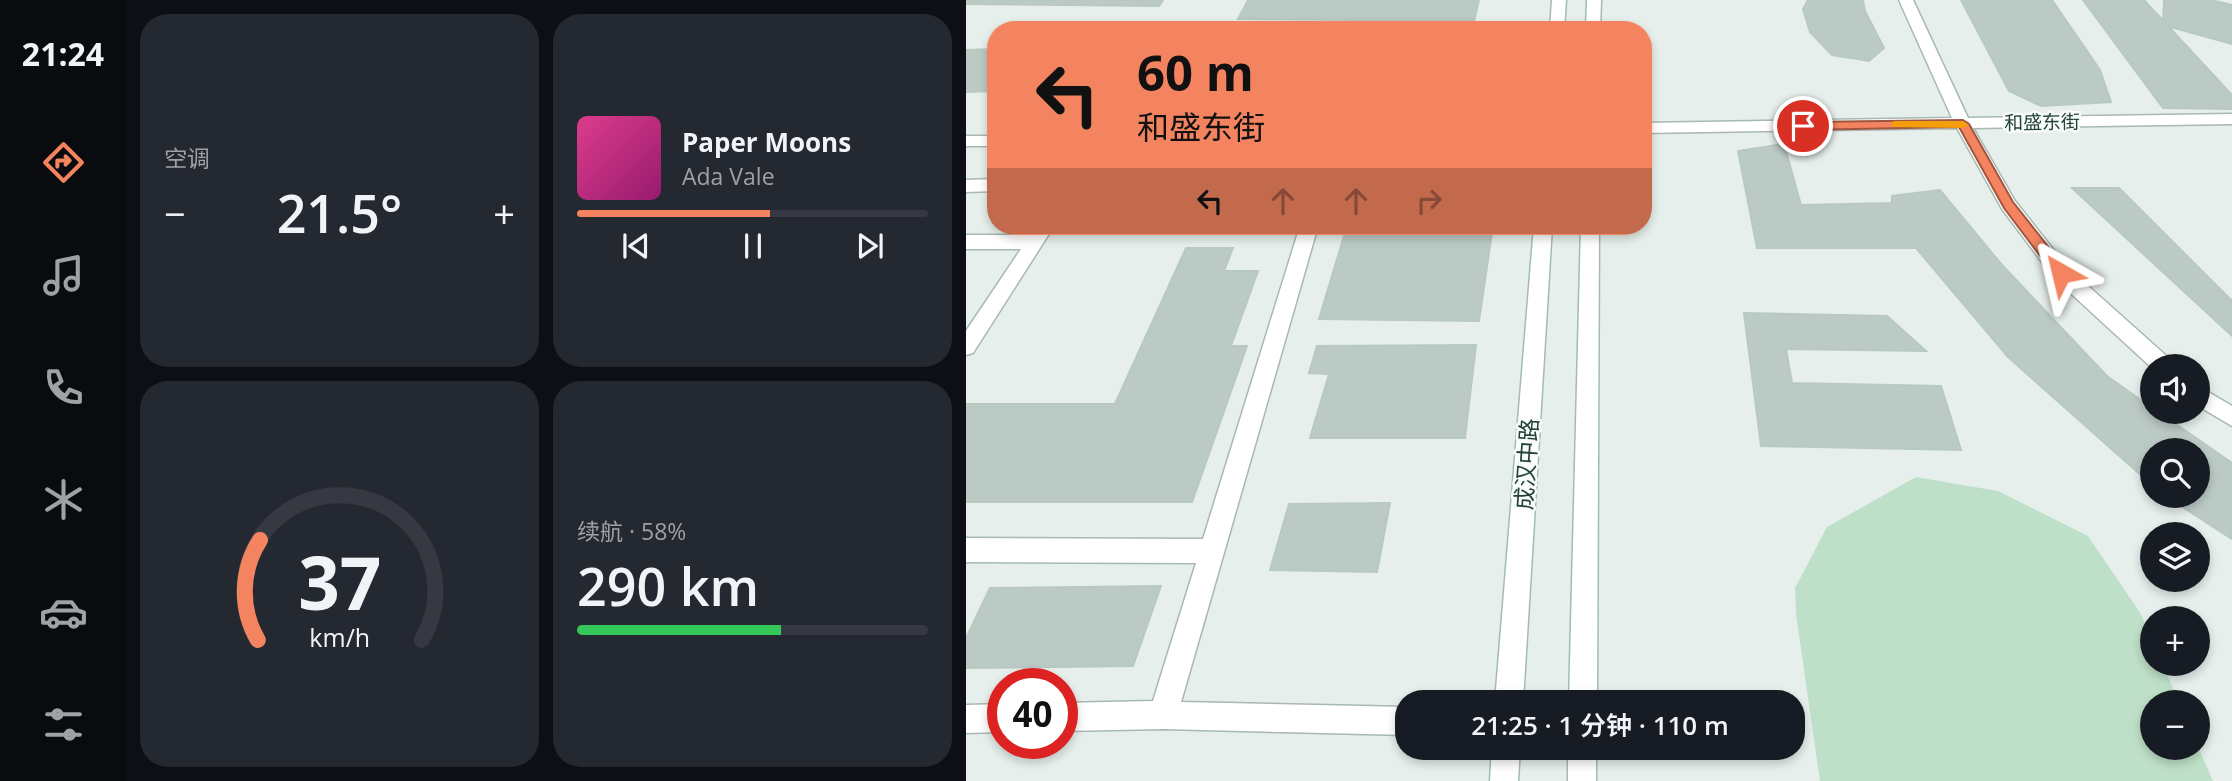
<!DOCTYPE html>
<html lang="zh">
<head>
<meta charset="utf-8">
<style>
  :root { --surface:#171b24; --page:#242831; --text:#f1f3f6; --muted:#9ea1a6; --line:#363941; --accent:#f4845f }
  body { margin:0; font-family:"Open Sans","Noto Sans SC",sans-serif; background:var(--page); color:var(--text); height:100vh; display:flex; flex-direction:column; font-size:26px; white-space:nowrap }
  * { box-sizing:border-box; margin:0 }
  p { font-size:23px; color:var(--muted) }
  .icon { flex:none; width:38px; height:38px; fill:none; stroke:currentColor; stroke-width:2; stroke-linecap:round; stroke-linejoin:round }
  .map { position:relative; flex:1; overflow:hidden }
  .panel { display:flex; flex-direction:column; gap:14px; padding:14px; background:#0d0f14; width:840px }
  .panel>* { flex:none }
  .hud { position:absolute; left:21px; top:21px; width:665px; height:214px; border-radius:28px; box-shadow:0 4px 10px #0003; background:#f4845f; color:#111; overflow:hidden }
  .buttons { position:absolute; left:1174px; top:354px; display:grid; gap:14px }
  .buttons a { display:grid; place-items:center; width:70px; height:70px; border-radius:50%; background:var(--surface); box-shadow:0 4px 10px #0003; font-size:35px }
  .speed { position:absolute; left:21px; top:668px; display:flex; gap:14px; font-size:35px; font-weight:700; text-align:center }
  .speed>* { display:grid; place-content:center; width:91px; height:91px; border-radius:50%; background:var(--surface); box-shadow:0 4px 10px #0003; line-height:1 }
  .speed .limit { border:10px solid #d22; background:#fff; color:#111 }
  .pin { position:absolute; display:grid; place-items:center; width:60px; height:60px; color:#fff; margin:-30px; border:4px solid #fff; border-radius:50%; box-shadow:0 2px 7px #0007 }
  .me { position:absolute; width:77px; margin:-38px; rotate:323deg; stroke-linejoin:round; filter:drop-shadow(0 0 5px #0008) }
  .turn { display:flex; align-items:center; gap:24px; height:147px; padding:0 35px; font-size:32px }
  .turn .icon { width:91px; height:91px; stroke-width:2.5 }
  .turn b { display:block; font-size:49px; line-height:60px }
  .lanes { display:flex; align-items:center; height:66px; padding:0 35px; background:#0003; justify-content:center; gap:35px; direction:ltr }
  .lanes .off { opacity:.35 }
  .big { font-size:52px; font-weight:600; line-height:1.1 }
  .panel .card { flex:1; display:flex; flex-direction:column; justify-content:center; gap:10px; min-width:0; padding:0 24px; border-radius:28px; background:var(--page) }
  .panel .dial { align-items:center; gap:0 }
  .dial svg { height:182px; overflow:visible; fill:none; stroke:var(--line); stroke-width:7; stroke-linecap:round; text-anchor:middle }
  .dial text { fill:var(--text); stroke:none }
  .song { display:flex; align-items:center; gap:21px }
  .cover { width:84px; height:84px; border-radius:10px; background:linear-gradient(135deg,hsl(330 70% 55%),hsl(320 70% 35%)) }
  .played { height:7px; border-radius:4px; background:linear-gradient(90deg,var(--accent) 55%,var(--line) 55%) }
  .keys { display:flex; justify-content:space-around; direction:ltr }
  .heat { display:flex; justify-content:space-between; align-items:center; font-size:38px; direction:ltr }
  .charge { height:10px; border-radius:5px; background:linear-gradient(90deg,#34c759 58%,var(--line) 0) }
  .panel .tiles { flex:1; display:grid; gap:14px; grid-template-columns:repeat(2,1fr) }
  .trip { position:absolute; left:429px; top:690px; width:410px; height:70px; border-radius:28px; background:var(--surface); box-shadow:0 4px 10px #0003; font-weight:600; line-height:70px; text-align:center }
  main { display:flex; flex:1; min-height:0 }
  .dock { display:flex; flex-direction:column; width:126px; justify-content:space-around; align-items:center; background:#090b0e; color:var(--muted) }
  .dock .icon { width:49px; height:49px }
  .dock .current { color:var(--accent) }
  .dock b { font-size:32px; color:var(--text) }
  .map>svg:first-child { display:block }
  .green { fill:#bfe0c8 }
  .building { fill:#bbcac4; stroke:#b8c9c2; stroke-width:2 }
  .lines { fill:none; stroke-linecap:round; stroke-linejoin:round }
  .minor-casing { stroke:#a8b8b2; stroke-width:3 }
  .tertiary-casing { stroke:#a8b8b2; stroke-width:3 }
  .secondary-casing { stroke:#a4bbb3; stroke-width:3 }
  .minor { fill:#fff; fill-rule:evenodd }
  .tertiary { fill:#fff; fill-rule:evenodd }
  .secondary { fill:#fff; fill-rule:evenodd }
  .route { fill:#f4845f; stroke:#9f563e; stroke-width:2 }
  .slow { fill:#f59e0b }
  .labels { text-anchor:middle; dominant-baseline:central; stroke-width:5; stroke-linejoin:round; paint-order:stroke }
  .far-street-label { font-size:19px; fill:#24423a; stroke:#f7fbf9 }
  .street-label { font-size:23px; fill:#24423a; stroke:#f7fbf9 }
</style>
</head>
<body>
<main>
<nav class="dock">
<b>21:24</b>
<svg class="icon current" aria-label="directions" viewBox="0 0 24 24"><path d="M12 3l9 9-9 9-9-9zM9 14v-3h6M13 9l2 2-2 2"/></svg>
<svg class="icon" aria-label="music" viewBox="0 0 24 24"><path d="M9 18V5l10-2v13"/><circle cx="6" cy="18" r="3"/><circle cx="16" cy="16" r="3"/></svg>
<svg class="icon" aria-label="phone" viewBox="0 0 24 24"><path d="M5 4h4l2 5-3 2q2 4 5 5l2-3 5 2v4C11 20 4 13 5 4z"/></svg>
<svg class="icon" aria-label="climate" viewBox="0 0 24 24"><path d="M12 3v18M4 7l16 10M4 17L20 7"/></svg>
<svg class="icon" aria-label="car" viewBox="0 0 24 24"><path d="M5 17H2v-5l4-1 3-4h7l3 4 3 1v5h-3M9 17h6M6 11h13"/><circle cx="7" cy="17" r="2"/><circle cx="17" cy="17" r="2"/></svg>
<svg class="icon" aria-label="filters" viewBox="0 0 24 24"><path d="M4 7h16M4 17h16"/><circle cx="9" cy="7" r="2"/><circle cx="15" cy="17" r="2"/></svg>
</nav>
<section class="panel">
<div class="tiles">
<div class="card"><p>空调</p>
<div class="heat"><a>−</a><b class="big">21.5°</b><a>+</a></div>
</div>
<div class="card">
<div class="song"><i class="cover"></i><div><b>Paper Moons</b><p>Ada Vale</p></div></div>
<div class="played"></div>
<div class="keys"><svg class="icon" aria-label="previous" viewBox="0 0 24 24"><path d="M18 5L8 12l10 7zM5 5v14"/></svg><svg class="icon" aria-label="pause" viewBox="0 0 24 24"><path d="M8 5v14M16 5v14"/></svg><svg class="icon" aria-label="next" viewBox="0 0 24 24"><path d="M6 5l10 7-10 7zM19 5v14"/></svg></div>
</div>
<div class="card dial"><svg viewBox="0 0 100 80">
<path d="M14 69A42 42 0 1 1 86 69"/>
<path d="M14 69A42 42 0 0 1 15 25" stroke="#f4845f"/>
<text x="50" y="56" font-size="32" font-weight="700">37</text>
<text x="50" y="72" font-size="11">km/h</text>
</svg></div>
<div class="card"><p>续航 · 58%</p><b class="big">290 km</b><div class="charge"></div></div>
</div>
</section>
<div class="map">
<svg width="1266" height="781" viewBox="0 0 1266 781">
  <rect width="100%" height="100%" fill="#e6efeb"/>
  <path class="green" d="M950,477L1032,491L1122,536L1175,614L1186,642V663H1196L1213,702H1186V747H1232L1247,781H854L830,614L829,588L861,527Z"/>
  <path class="building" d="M0,0H197L193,6L0,4Z
    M282,0H513L508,21L272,19Z
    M842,0H897L899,11L918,48L903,61L866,55L844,32L837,9Z
    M995,0H1086L1134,70L1145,102L1075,106L1043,91Z
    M1117,0H1178L1266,95V109L1197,108Z
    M1198,0H1245L1266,5V44L1197,25Z
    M30,49V91L0,92V50Z
    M818,144L835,205L926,203V196L974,190L1036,265L1141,376L1186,408V411H1191L1266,463V539L1198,495H1232V450H1186V485L1042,357L950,248H791L772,151Z
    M1106,188H1153L1266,301V336Z
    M381,226H527L513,321L353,319Z
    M220,248H267L258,271H292L265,346H281L226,502H0V404H149Z
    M778,313L921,316L960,351L820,349L826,383L975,386L995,450L795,446Z
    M510,345L499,438H344L363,374L343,373L351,346Z
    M424,503L411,572L304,570L323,504Z
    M195,586L167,666L0,668V638L24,588Z"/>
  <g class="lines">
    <g class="minor-casing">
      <path id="minor" d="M30,179V191L0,192V180Z
        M70,226H88L7,353L0,355V331L55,249H0V235H63Z
        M334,226H352L215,702L441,707V735L197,729L96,731V703L187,701L230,563L0,562V538L237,539Z
        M37,704V732L0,733V705Z"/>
    </g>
    <g class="tertiary-casing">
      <path id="tertiary" d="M933,0H947L1002,118L1266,114V124L1007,128L1049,201L1102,268L1205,360L1208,366H1186V368L1088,278L1036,209L991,128L677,133V123L986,118Z
        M0,136H30V146H0Z
        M1232,386L1266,406V426L1232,406Z"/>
    </g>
    <g class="secondary-casing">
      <path id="secondary" d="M586,0H600L598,30H584Z
        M621,0H635L634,30H620Z
        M568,226H586L557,702H529Z
        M615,226H633L631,702H603Z
        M526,747H554L552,781H524Z
        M602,747H630V781H602Z"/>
    </g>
    <use href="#minor" class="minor"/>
    <use href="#tertiary" class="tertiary"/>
    <use href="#secondary" class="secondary"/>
  </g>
  <path class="route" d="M997,120L1003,124L1047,202L1100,269V277H1090L1038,208L993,127L837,130L831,126L837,122Z"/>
  <path class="slow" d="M930,121H997L1003,125L997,128L926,127V122Z"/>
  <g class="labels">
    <g class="far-street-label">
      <text transform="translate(1076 122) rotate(-1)">和盛东街</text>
    </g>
    <g class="street-label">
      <text transform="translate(560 464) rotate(-86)">成汉中路</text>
    </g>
  </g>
</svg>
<div class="buttons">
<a><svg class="icon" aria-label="sound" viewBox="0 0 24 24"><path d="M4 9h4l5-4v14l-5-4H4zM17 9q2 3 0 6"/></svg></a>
<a><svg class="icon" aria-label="search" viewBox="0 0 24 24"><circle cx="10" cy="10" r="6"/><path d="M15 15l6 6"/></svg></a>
<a><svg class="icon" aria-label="layers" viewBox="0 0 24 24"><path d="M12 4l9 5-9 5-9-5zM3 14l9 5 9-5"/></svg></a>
<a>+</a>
<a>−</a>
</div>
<div class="speed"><div class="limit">40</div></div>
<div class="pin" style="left:837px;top:126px;background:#d93025"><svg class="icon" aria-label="arrive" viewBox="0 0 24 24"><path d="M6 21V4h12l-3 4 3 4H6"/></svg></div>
<svg class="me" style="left:1095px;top:273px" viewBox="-20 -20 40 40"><path d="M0-17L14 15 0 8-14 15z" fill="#f4845f" stroke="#fff" stroke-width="4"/></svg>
<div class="trip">21:25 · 1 分钟 · 110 m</div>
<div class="hud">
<div class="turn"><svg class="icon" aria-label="left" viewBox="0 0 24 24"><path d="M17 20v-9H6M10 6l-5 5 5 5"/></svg><div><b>60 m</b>和盛东街</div></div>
<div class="lanes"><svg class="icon" aria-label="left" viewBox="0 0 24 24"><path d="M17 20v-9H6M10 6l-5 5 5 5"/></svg><svg class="icon off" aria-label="ahead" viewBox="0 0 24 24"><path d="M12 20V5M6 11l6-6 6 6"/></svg><svg class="icon off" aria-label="ahead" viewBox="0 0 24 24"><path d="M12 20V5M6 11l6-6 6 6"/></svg><svg class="icon off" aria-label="right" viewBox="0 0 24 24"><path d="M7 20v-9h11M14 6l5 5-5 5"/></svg></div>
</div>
</div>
</main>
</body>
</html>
